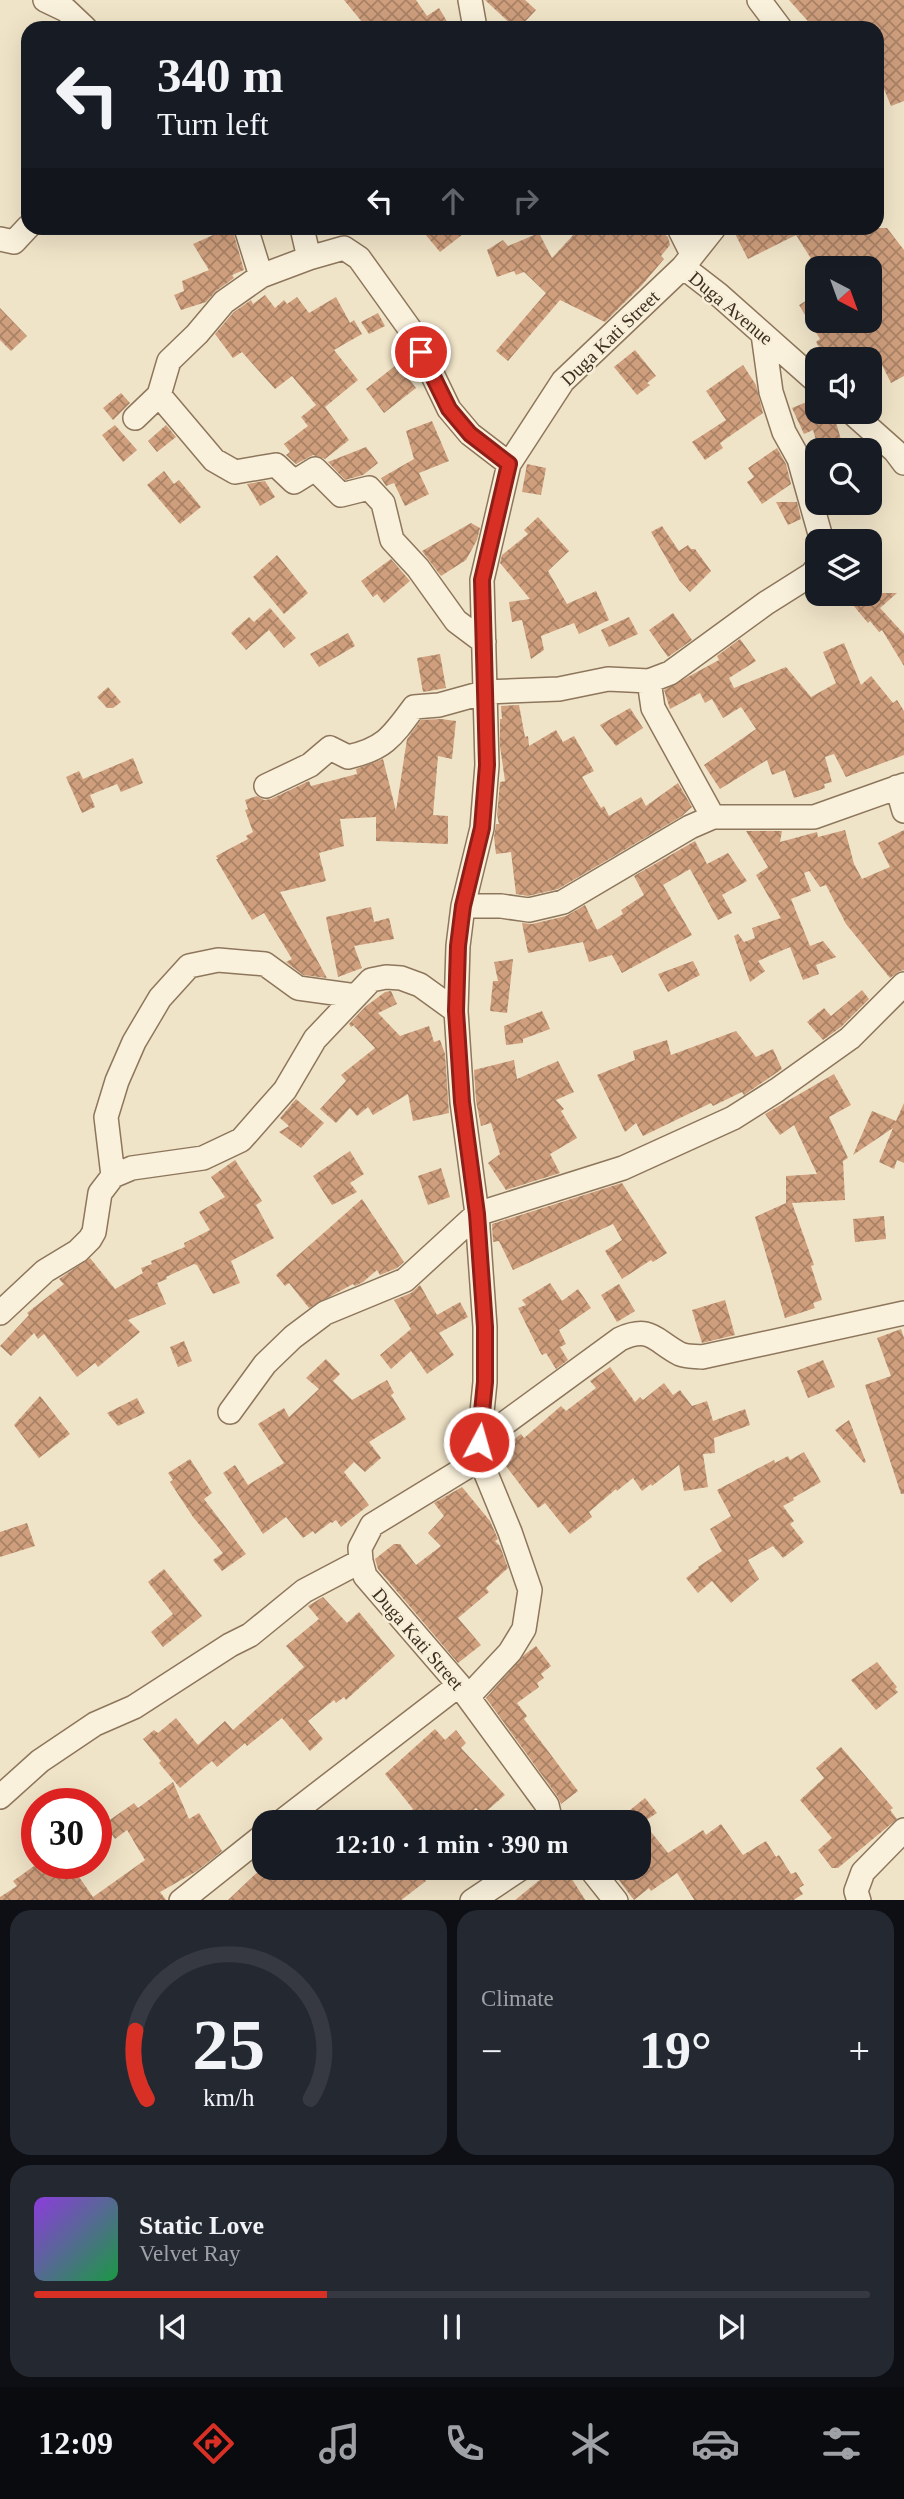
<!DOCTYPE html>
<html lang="en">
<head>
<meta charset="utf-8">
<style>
  :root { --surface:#171b24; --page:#242831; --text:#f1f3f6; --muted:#9ea1a6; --line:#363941; --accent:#d93025 }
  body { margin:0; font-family:Georgia,serif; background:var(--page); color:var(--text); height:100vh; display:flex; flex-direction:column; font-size:26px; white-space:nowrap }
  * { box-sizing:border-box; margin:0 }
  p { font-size:23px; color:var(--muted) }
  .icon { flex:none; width:38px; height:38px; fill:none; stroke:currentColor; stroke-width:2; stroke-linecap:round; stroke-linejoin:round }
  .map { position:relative; height:1900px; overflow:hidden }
  .side { display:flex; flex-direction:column; gap:10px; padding:10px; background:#0d0f14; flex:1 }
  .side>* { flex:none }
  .hud { position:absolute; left:21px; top:21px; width:863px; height:214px; border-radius:21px; box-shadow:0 7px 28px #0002; background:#171b24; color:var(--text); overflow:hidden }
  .needle { width:46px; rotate:139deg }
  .fabs { position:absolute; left:805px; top:256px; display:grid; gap:14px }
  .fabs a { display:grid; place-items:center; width:77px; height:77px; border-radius:14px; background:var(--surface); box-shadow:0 7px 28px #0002; font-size:35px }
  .speed { position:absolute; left:21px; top:1788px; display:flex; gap:14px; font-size:35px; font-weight:700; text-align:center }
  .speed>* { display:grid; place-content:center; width:91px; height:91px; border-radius:50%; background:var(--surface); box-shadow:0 7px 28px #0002; line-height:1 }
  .speed .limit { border:10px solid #d22; background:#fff; color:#111 }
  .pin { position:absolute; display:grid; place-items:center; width:60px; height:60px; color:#fff; margin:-30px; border:4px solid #fff; border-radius:50%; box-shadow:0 2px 7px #0007 }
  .me { position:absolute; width:77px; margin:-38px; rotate:6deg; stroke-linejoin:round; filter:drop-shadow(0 0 5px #0008) }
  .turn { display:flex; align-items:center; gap:24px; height:147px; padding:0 21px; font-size:32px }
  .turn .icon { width:91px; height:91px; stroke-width:2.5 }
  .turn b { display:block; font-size:49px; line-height:60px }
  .lanes { display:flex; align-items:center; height:66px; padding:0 21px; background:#0003; justify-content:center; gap:35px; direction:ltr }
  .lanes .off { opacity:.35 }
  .big { font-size:52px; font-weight:700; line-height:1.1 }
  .side .widget { flex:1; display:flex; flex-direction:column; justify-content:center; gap:10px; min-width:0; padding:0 24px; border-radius:21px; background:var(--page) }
  .side .dial { align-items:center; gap:0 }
  .dial svg { height:182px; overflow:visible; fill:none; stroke:var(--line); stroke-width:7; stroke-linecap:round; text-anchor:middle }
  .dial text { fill:var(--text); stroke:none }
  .song { display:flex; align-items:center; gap:21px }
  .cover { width:84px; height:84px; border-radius:10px; background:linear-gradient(135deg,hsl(270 70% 55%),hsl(140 70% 35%)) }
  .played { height:7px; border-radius:4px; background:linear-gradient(90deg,var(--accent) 35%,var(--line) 35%) }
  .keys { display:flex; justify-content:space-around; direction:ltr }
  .heat { display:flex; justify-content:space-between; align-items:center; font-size:38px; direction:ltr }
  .side .tiles { flex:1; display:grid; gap:10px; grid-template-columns:1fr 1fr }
  .widget:last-child { grid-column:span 2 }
  .trip { position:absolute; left:252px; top:1810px; width:399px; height:70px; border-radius:21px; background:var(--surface); box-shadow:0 7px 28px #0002; font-weight:700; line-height:70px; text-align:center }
  .menu { display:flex; height:112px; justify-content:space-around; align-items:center; background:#090b0e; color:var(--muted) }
  .menu .icon { width:49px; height:49px }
  .menu .selected { color:var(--accent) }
  .menu b { font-size:32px; color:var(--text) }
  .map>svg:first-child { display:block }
  .building { fill:url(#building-cross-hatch) }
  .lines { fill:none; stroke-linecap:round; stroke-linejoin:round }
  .minor-casing { stroke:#8d765c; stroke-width:26 }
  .minor { stroke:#faf1dc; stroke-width:23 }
  .route-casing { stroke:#8d1f18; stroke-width:18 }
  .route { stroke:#d93025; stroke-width:12 }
  .labels { text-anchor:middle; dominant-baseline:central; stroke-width:5; stroke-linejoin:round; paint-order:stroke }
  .street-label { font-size:19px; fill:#3d2e20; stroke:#f7eed8 }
</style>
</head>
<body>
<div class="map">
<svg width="904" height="1901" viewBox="0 0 904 1901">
  <defs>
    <pattern id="building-cross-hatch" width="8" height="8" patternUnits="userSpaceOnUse" patternTransform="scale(1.75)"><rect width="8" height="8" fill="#cf9f7d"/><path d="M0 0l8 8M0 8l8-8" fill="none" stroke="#a98266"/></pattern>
  </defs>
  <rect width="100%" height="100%" fill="#f0e4c8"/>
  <path class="building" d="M344,0H416L427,16L439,8L451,28H367Z
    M485,0H525L536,10L519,28H515Z
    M789,0H904V101L891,106L877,72V28H814Z
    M229,228L234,235L244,270L232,275L234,278L216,291L206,302L181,310L174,295L184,291L182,281L209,270L193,244Z
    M420,228H471L440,252Z
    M594,228H657L668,237L670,245L661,256L664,259L642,285L605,322L560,300L508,361L496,351L546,293L524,272L516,275L514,271L497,277L487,250L503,240L508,246L539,233L552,258L576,232Z
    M732,228H887L904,250V376L891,383L879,359H826L816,342L820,339L799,305L817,294V320H870V268H817L796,235L748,259Z
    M265,295L275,308L284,300L287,304L297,297L309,313L336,297L350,323L354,320L362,334L334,350L358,380L325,407L349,440L325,459L313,455L296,464L286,455L290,452L284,444L308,426L301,417L316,405L292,376L275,389L242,352L233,358L215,334L234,312L251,300L253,304Z
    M0,308L27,336L11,351L0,340Z
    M378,313L385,326L369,334L361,322Z
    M635,350L656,376L647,383L650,385L637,395L614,367Z
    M401,361L413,376L409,379L416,388L384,413L366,389Z
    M743,365L756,385L763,413L720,443L723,448L705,460L692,442L726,420L706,391Z
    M121,393L130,403L113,420L103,408Z
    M809,401L820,424L835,419L844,450H819L813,430L804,434L792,408Z
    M432,421L449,461L419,473L429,494L405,506L394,483L386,486L381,478L414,459L406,431Z
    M115,425L137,450L123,462L102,435Z
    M166,425L176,437L157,452L148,441Z
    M366,447L378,463L363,475L345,480L328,462Z
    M777,448L786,464L791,484L762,504L747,482L754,477L748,468Z
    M527,464L546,468L541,495L522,492Z
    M164,471L174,484L179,480L201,507L180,524L147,485Z
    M265,481L275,497L260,506L247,484Z
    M776,502H797L801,519L788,525Z
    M538,517L569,551L548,571L567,604L596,591L609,620L579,634L574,623L541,636L544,650L531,659L522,620L512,622L509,602L530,599L500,563L502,555L528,534L524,530Z
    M471,523L480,528L477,540L466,560L441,576L422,551Z
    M662,526L679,551L688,545L691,549H695L711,571L690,592L679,580L651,532Z
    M277,555L308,593L284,614L253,577Z
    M391,559L410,581L384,603L377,594L373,597L361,581Z
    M843,593H897L880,608L904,634V666L882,630L879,632L870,621L868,623Z
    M270,608L296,638L284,648L269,630L246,650L231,633L249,617L254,622Z
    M673,613L692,640L668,657L649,630Z
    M629,617L638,634L609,647L601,630Z
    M348,633L355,646L319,667L310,654Z
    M740,639L756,661L729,678L734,688L786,667L811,697L836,683L823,652L844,643L861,685L871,676L893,703L897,700L904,711V755L846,777L834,754L825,757L832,782L824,784L825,788L817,791L794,798L785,770L772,775L767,760L720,789L704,765L756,729L741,707L723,718L712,699L705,703L700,693L670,709L664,690L719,660L717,656Z
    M440,654L446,688L423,692L417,658Z
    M108,687L121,702L113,708H107L97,697Z
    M519,705L525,737L528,736L529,746L556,730L563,742L574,736L594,771L582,777L601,808L604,806L609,816L641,797L646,806L678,783L692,807L682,816L558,889L528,896L516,894L511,852L496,854L494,837L496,824H499L497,815L500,782L505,781L500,746V719H502L501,706Z
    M630,708L643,728L616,746L600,725Z
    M441,719L456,721L452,759L438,756L433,815L448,816V844L376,841V817L340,819L344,846L319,853L326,881L280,892L327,978L303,975L286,962L292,959L264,913L252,920L216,859H218L216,856L248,839L246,836L253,832L245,810L248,809L245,800L257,796L264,800L271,799L309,781L311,786L357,774L356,769L383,759L396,811L407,739L421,720Z
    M133,758L143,783L121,792L117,784L90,795L95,807L82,813L66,777L79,771L83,779Z
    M845,830L854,864L862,879L890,867L878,843L904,830V970L900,971L890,978L846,924L826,885L820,887L809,871L804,873L811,891L791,899L810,946L823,941L836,957L816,965L819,974L803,980L790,947L758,961L765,971L750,982L734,936L738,934L744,942L755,938L752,928L781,918L756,875L768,867L746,831H782L780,842L817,832L818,837Z
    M695,841L707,864L728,853L747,881L722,895L732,913L718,920L690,869L663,885L692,935L622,973L612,955L589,962L583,942L528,953L522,923L532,924L566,916L585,905L597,930L623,914L621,910L644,895L634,876Z
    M371,907L374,922L389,918L394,939L354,946L362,968L338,977L326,917Z
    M513,959L507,1013L490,1011L493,981H498L494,962Z
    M693,961L700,975L668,992L658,974Z
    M862,990L869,999L841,1027L823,1040L807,1022L824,1008L831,1016Z
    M391,991L397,1004L378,1013L400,1036L429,1026L434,1042L440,1040L445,1054L449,1113L413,1121L408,1094L373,1115L368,1107L357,1116L350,1108L336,1123L320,1109L346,1081L341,1075L375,1048L354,1026L356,1024L351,1027L349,1024L365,1007L385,992Z
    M542,1011L550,1029L523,1039V1043L506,1045L504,1026Z
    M736,1031L756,1057L773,1049L782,1069L744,1095L742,1092L713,1106L711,1103L643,1136L636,1123L625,1132L597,1075L635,1060L633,1051L667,1040L671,1055Z
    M514,1060L517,1079L558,1061L574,1092L556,1100L564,1109L561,1111L577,1138L550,1154L560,1173L506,1190L488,1163L500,1154L491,1123L481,1126L476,1101L474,1070Z
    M834,1074L851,1105L829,1117L848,1158L843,1161L845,1200L792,1203L814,1265L811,1266L822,1300L813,1303L815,1308L785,1318L755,1217L786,1203V1176L817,1174L794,1125L780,1135L765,1114Z
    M296,1099L324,1123L301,1148L279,1132L289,1126L280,1118Z
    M904,1103V1163L897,1160L894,1169L879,1162L893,1128L853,1155L872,1111L896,1121Z
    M350,1151L364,1174L350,1183L357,1192L332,1205L313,1176Z
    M235,1160L262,1201L256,1205L274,1238L231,1261L240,1283L213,1294L197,1265L194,1264L166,1277L167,1279L157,1283L166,1304L128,1320L140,1332L98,1367L95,1363L77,1377L44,1334L38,1339L34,1333L11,1356L0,1346L29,1315L27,1313L64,1284L59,1279L90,1258L115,1289L143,1273L141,1268L152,1264L151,1261L185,1247L184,1243L210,1230L199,1212L225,1197L211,1177Z
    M441,1168L450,1197L428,1205L418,1176Z
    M622,1183L667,1253L653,1262L651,1260L622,1279L605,1251L622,1240L613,1224L513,1270L499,1241L493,1242L492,1224Z
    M362,1199L404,1262L397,1268L380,1275L377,1270L363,1282L355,1286L353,1284L309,1308L289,1283L285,1286L276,1275Z
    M884,1216L886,1239L855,1242L853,1219Z
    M550,1283L562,1301L578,1289L591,1308L559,1330L566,1344L560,1347L568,1360L556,1369L546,1353L542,1355L539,1350L518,1308L526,1305L522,1300Z
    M619,1284L635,1311L617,1322L601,1295Z
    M420,1285L437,1315L460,1302L468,1317L439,1333L454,1355L427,1374L411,1351L391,1369L380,1355L411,1329L394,1300L411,1293Z
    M725,1300L735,1335L702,1343L692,1310Z
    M901,1329L904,1338V1494H901L865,1385L891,1376L877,1338Z
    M184,1341L192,1361L178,1367L170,1347Z
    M326,1359L340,1374L333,1381L352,1400L387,1380L394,1393L391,1395L406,1419L369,1442L381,1458L365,1472L354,1462L344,1472L369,1505L346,1523L341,1527L336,1520L332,1523L331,1522L315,1534L313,1531L303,1538L286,1517L263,1534L223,1473L235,1465L248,1485L284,1463L258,1424L284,1408L289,1417L319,1389L306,1378Z
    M823,1360L835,1387L808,1398L797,1371Z
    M610,1367L635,1402L640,1397L643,1400L664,1383L673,1395L680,1390L692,1406L707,1401L713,1421L745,1409L750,1425L714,1438L715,1453L703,1454L708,1487L684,1491L679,1465L652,1486L651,1484L642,1491L633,1478L617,1491L616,1489L589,1512L592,1517L570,1534L545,1503L538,1508L496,1453L521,1434L524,1438L561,1406L566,1411L596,1388L590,1381Z
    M40,1396L70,1434L39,1458L14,1425Z
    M137,1398L145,1413L118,1426L107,1413Z
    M849,1420L866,1462L864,1463L835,1430Z
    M804,1452L821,1482L793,1498L794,1500L783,1506L794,1521L790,1524L804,1542L783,1558L773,1546L748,1560L759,1579L731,1603L712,1581L698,1593L686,1578L699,1568L698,1567L722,1551L710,1529L731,1516L717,1490L774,1460L775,1463L788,1456L790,1460Z
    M190,1459L212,1493L204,1499L246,1554L222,1571L213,1560L223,1553L193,1517L170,1482L173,1480L168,1473Z
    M462,1487L490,1521L498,1539L495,1541L500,1546L508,1568L486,1588L489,1592L458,1618L481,1645L458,1663L378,1569L375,1559L394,1544H400L416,1565L441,1546L428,1533L444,1516L434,1503Z
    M27,1523L35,1546L0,1557V1532Z
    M164,1569L202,1616L163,1647L151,1632L173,1614L148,1582Z
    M323,1597L347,1623L359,1612L395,1656L346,1700L344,1697L336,1703L334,1700L308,1721L323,1739L310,1751L282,1718L247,1746L245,1743L217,1767L212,1761L180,1788L159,1763L161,1761L143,1739L154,1730L158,1733L176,1718L198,1745L225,1721L233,1730L304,1667L286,1646L319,1619L308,1606Z
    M536,1646L551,1666L541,1674L544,1678L537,1683L539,1687L517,1703L527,1716L524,1719L578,1791L561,1804L558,1797L486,1698L524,1655Z
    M877,1662L897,1687L895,1689L898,1692L876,1710L851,1680Z
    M435,1729L445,1740L456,1730L466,1743L461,1748L505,1795L482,1815L476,1808L460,1822H399L413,1809L385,1774Z
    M841,1747L893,1808L890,1810L897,1819L838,1868H832L818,1850L832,1838L800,1800L824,1778L816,1768Z
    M173,1782L189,1819L199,1813L222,1851L197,1871L160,1892L167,1901H0V1897L17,1886L13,1881L37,1864H70L93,1897L145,1860L127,1830L115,1839L104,1824L134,1803L138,1808Z
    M645,1798L657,1813L643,1822L668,1853L703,1830L706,1835L721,1824L743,1855L766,1841L776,1857L779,1855L791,1874L796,1872L804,1885L799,1888L803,1894L792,1901H695L677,1873L651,1891L649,1888L634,1900L609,1867H639V1822H615Z
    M263,1867H415L426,1881L400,1901H227Z
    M542,1867H564L586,1901H514L547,1874Z"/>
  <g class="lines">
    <g class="minor-casing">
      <path id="minor" d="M45,0L66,10L85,28
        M470,0L475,28
        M759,0L780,28
        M246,228L261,276
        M302,228L309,258L344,248L359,258L412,332L449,409L470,434L509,464
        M679,228L692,254
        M714,228L683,267L718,294L817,382
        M0,239L14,242L28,227
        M763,334L771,392L784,432L799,459L822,541
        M159,395L214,460L235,472L276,465L294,482L315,469L341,495L369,488L383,503L392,540L418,568L456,621L484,642
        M850,411L895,451L904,463
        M135,418L159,395L169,361L197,334L224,302L261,276L309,258
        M649,681L653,708L713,817H814L904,785
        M266,786L310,765L330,748L348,757C384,749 392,737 414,707L439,705L486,692L559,689L608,679L649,681L670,673L766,603L812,574L817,567
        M897,787L904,811
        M463,906H501L529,910L563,902L690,827L713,817
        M113,1176L106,1117L117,1081L134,1042L160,998L189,966L218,960L265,964L298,988L356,996
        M0,1313L45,1271L78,1251L90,1239L94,1232L100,1193L113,1176L132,1168L203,1158L241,1140L285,1090L315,1039L371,980L386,977L401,978L420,985L456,1011
        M230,1412L265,1364L293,1337L325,1313L405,1280L477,1214L623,1168L733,1118L777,1090L850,1038L904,984
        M479,1442L620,1339C651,1325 655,1341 680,1354C687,1357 695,1356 702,1357L904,1313
        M468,1697L510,1652L524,1629L530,1590L510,1532L480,1459
        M0,1797L40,1761L95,1724L134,1707L230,1645L250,1635L304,1591L361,1561
        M281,1822L459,1685
        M551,1822L547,1805L459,1685L365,1576L361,1561L360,1548L372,1525L480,1459L479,1442L485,1382V1327L477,1214L462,1102L456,1011L458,946L463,906L482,828L487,765L482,580L509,464L563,381L683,267
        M589,1867L616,1901
        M181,1901L264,1835
        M472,1901L523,1867
        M859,1901L856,1891L863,1872L904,1830"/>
    </g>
    <use href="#minor" class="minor"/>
  </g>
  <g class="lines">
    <g class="route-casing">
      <path id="route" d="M421,352L449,409L470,434L509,464L482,580L487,765L482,828L463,906L458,946L456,1011L462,1102L477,1214L485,1327V1382L479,1442"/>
    </g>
    <use href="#route" class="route"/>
  </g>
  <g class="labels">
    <g class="street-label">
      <text transform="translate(731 308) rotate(40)">Duga Avenue</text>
      <text transform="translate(610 338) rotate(-44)">Duga Kati Street</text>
      <text transform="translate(418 1639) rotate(49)">Duga Kati Street</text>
    </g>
  </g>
</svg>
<div class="fabs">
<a><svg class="needle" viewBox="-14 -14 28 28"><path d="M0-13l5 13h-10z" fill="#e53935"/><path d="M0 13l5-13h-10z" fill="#9ea1a6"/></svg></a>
<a><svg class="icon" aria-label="sound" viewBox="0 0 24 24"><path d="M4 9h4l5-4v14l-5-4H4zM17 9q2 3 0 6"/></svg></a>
<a><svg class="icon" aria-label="search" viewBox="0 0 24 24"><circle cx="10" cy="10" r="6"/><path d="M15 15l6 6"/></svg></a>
<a><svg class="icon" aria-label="layers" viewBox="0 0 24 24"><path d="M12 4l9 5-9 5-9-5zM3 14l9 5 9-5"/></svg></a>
</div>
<div class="speed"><div class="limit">30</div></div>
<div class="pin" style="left:421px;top:352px;background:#d93025"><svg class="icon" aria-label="arrive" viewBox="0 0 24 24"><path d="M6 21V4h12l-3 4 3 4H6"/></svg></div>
<svg class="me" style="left:479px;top:1442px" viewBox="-20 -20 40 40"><circle r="17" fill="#d93025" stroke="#fff" stroke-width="3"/><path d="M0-11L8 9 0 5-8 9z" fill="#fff"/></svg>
<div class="trip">12:10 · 1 min · 390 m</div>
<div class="hud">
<div class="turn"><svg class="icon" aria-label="left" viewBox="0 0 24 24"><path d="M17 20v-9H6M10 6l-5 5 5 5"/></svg><div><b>340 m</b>Turn left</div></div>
<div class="lanes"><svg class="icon" aria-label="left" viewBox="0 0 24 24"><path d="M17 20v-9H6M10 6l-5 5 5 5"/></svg><svg class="icon off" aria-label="ahead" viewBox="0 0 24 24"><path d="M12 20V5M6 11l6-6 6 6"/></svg><svg class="icon off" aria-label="right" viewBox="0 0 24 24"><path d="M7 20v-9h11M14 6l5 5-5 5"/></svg></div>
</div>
</div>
<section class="side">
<div class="tiles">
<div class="widget dial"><svg viewBox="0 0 100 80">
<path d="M14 69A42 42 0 1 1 86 69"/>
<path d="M14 69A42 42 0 0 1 9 39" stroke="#d93025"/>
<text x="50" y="56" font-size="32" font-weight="700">25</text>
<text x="50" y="72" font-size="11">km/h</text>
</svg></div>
<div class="widget"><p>Climate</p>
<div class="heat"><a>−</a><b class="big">19°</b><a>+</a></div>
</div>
<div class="widget">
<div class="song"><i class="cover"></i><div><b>Static Love</b><p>Velvet Ray</p></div></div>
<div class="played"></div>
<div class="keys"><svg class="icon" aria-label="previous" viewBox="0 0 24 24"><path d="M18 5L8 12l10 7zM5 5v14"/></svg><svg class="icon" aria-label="pause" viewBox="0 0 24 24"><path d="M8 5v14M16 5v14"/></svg><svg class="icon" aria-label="next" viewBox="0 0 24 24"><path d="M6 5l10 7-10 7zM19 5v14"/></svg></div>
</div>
</div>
</section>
<nav class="menu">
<b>12:09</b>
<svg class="icon selected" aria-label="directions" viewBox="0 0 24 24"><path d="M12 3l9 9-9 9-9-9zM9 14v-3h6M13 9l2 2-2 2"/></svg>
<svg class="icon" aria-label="music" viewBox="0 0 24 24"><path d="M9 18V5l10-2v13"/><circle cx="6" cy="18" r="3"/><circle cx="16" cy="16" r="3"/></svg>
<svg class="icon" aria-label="phone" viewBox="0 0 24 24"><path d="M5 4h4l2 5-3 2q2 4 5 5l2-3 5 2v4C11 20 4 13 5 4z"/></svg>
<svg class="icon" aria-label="climate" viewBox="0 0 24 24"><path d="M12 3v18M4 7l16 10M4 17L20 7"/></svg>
<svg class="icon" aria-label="car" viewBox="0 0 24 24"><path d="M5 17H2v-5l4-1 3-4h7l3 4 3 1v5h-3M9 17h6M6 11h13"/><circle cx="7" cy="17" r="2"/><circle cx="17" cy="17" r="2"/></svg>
<svg class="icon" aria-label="filters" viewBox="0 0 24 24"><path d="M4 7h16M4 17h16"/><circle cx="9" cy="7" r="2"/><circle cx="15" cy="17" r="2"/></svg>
</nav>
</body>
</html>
